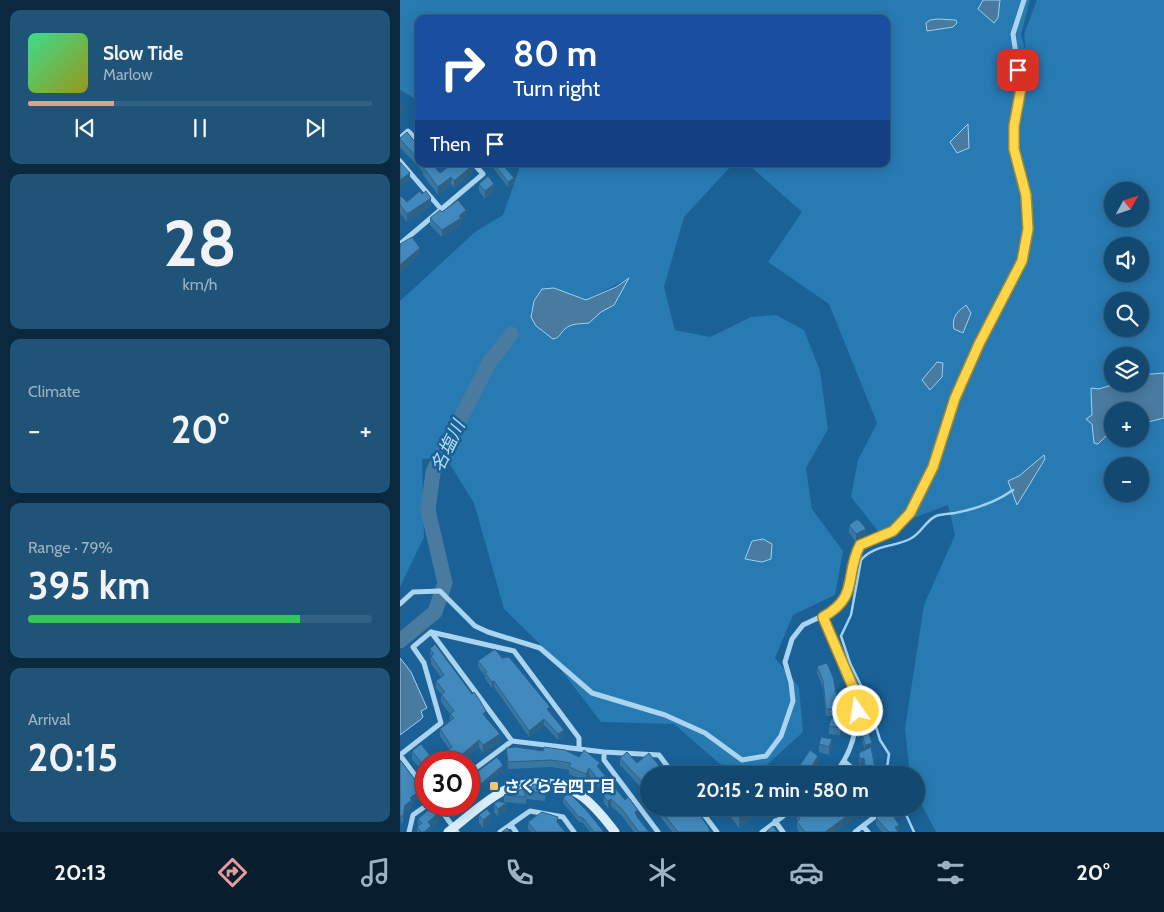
<!DOCTYPE html>
<html lang="en">
<head>
<meta charset="utf-8">
<style>
  :root { --surface:#134970; --page:#205378; --text:#f1f3f6; --muted:#9db2c3; --line:#326183; --accent:#e69b98 }
  body { margin:0; font-family:Cabin,"Noto Sans JP",sans-serif; background:var(--page); color:var(--text); height:100vh; display:flex; flex-direction:column; font-size:19px; white-space:nowrap }
  * { box-sizing:border-box; margin:0 }
  p { font-size:16px; color:var(--muted) }
  .icon { flex:none; width:28px; height:28px; fill:none; stroke:currentColor; stroke-width:2; stroke-linecap:round; stroke-linejoin:round }
  .map { position:relative; flex:1; overflow:hidden }
  .drawer { display:flex; flex-direction:column; gap:10px; padding:10px; background:#0a283e; width:400px }
  .drawer>* { flex:none }
  .guide { position:absolute; left:15px; top:15px; width:475px; height:152px; border-radius:10px; box-shadow:0 2px 12px #0003,0 0 0 1px var(--line); background:#1a4fa0; color:#fff; overflow:hidden }
  .needle { width:32px; rotate:50deg }
  .buttons { position:absolute; left:704px; top:182px; display:grid; gap:10px }
  .buttons a { display:grid; place-items:center; width:45px; height:45px; border-radius:50%; background:var(--surface); box-shadow:0 2px 12px #0003,0 0 0 1px var(--line); font-size:25px }
  .speed { position:absolute; left:15px; top:751px; display:flex; gap:10px; font-size:25px; font-weight:700; text-align:center }
  .speed>* { display:grid; place-content:center; width:65px; height:65px; border-radius:50%; background:var(--surface); box-shadow:0 2px 12px #0003,0 0 0 1px var(--line); line-height:1 }
  .speed .limit { border:8px solid #d22; background:#fff; color:#111 }
  .pin { position:absolute; display:grid; place-items:center; width:42px; height:42px; color:#fff; margin:-21px; border-radius:10px; box-shadow:0 2px 8px #0006 }
  .me { position:absolute; width:55px; margin:-28px; rotate:347deg; stroke-linejoin:round; filter:drop-shadow(0 0 4px #0008) }
  .turn { display:flex; align-items:center; gap:18px; height:105px; padding:0 15px; font-size:22px }
  .turn .icon { width:65px; height:65px; stroke-width:2.5 }
  .turn b { display:block; font-size:35px; line-height:42px }
  .then { display:flex; align-items:center; height:48px; padding:0 15px; background:#0003; gap:10px; font-size:19px }
  .big { font-size:38px; font-weight:700; line-height:1.1 }
  .drawer .widget { flex:1; display:flex; flex-direction:column; justify-content:center; gap:8px; min-width:0; padding:0 18px; border-radius:10px; background:var(--page) }
  .drawer .dial { align-items:center; gap:0 }
  .dial b { font-size:65px; line-height:1 }
  .song { display:flex; align-items:center; gap:15px }
  .cover { width:60px; height:60px; border-radius:8px; background:linear-gradient(135deg,hsl(150 70% 55%),hsl(60 70% 35%)) }
  .played { height:5px; border-radius:2px; background:linear-gradient(90deg,var(--accent) 25%,var(--line) 25%) }
  .keys { display:flex; justify-content:space-around; direction:ltr }
  .heat { display:flex; justify-content:space-between; align-items:center; font-size:28px; direction:ltr }
  .charge { height:8px; border-radius:4px; background:linear-gradient(90deg,#34c759 79%,var(--line) 0) }
  .trip { position:absolute; left:240px; top:766px; width:285px; height:50px; border-radius:25px; background:var(--surface); box-shadow:0 2px 12px #0003,0 0 0 1px var(--line); font-weight:700; line-height:50px; text-align:center }
  .menu { display:flex; height:80px; justify-content:space-around; align-items:center; background:#081d2d; color:var(--muted) }
  .menu .icon { width:35px; height:35px }
  .menu .on { color:var(--accent) }
  .menu b { font-size:22px; color:var(--text) }
  main { display:flex; flex:1; min-height:0 }
  .map>svg:first-child { display:block }
  .green { fill:#287ab2; fill-rule:evenodd }
  .water { fill:#497ba0; stroke:#9ed1f3 }
  .lines { fill:none; stroke-linecap:round; stroke-linejoin:round }
  .stream { stroke:#9ed1f3; stroke-width:2.5 }
  .river { stroke:#497ba0; stroke-width:15 }
  .street { stroke:#abd4f0; stroke-width:5 }
  .secondary { stroke:#d9edfb; stroke-width:9 }
  .wall { fill:#3977a3 }
  .shaded-wall { fill:#2e6184 }
  .building { fill:#428abd; stroke:#2e6184 }
  .route-casing { stroke:#a68a30; stroke-width:12 }
  .route { stroke:#ffd54a; stroke-width:9 }
  .poi-dot { fill:#ffc06b; stroke:#196196; stroke-width:2 }
  .labels { text-anchor:middle; dominant-baseline:central; stroke-width:5; stroke-linejoin:round; paint-order:stroke }
  .poi-label { font-size:16px; font-weight:bold; fill:#fff; stroke:#196196; text-anchor:start }
  .water-label { font-size:18px; font-style:italic; fill:#b8ddf7; stroke:#196196 }
</style>
</head>
<body>
<main>
<section class="drawer">
<div class="widget">
<div class="song"><i class="cover"></i><div><b>Slow Tide</b><p>Marlow</p></div></div>
<div class="played"></div>
<div class="keys"><svg class="icon" aria-label="previous" viewBox="0 0 24 24"><path d="M18 5L8 12l10 7zM5 5v14"/></svg><svg class="icon" aria-label="pause" viewBox="0 0 24 24"><path d="M8 5v14M16 5v14"/></svg><svg class="icon" aria-label="next" viewBox="0 0 24 24"><path d="M6 5l10 7-10 7zM19 5v14"/></svg></div>
</div>
<div class="widget dial"><b>28</b><p>km/h</p></div>
<div class="widget"><p>Climate</p>
<div class="heat"><a>−</a><b class="big">20°</b><a>+</a></div>
</div>
<div class="widget"><p>Range · 79%</p><b class="big">395 km</b><div class="charge"></div></div>
<div class="widget"><p>Arrival</p><b class="big">20:15</b></div>
</section>
<div class="map">
<svg width="764" height="832" viewBox="0 0 764 832">
  <rect width="100%" height="100%" fill="#196196"/>
  <path class="green" d="M0,0H583L579,7H599L600,0H630L621,35L626,52L624,34L637,0H764V832H536L516,794V775H510L505,729L524,605L555,535L548,505L478,531L451,497L458,460L477,423L429,304L368,262L402,212L348,164H486V19H19V101L0,90ZM538,19L556,20L557,24L532,31L530,20ZM567,134L569,148L557,153L550,142ZM712,191H740V219H712ZM712,246H740V274H712ZM712,301H740V329H712ZM565,305L563,333L554,329C551,318 557,311 565,305ZM712,356H740V384H712ZM537,362L531,390H530L522,380ZM712,411H740V439H712ZM644,456L645,459L617,505L608,481L619,476ZM712,466H740V494H712Z
    M121,164H333L284,217L264,287L275,330L310,337L351,317L376,315L404,330L420,371L428,429L406,468L412,509L443,551L435,595L393,615L375,658L399,687L403,732L360,771L320,764L274,724L201,722L144,648L104,609L74,503L46,458L22,459L24,537L0,587V301L75,232L103,215ZM227,279L214,305L179,323L145,334L136,326L130,312L154,288L186,300Z"/>
  <path class="water" d="M583,0H600L598,18L594,23L578,9Z
    M538,19L556,20L557,23L553,27L527,31L526,23L530,20Z
    M568,124L569,148L557,153L550,142Z
    M229,278L214,305L201,312L189,323C181,324 171,323 165,329C160,333 160,338 153,339L136,326L131,317L134,301L142,289L154,288L186,300L216,287Z
    M566,305L571,313L563,333L554,329C551,317 558,311 566,305Z
    M537,362L543,363L542,377L530,390L522,380Z
    M764,373V418L740,424V411H712V430L698,444L694,443L692,424L686,419L692,415L691,388L699,389L715,384H740V375Z
    M644,455L645,459L617,505L608,481L619,476Z
    M363,539L372,544L371,559L362,562L345,559L352,541Z
    M0,658L11,672L27,708L21,711L23,717L20,720L0,735Z"/>
  <g class="lines">
    <path class="stream" d="M486,775L489,754L480,740L468,700L450,663L441,636L451,615L461,560C473,545 494,547 510,539C522,533 525,521 536,516C542,514 549,514 555,513C576,509 596,502 613,490
      M503,808L514,832"/>
    <path class="river" d="M0,641L35,612L45,583L28,510L33,472L89,363L111,334"/>
    <path class="street" d="M0,138L8,131L19,142
      M0,161L41,209
      M0,244L83,174L74,164
      M0,604L13,592L40,591L75,626L88,632L140,648L192,693L265,715L305,733L342,760L366,756L381,736L393,701L391,683L385,662L392,639L403,625L437,609L447,597L460,545L493,531L510,513L533,467L555,398L579,344L622,261L628,229L626,195L614,149V126L621,88L613,34L624,0
      M423,617C446,672 478,721 434,775
      M31,632L112,741
      M204,752V760L258,832
      M0,755L41,723L24,663L13,647L31,632L114,651L179,738V749
      M0,755L26,790
      M445,762L452,768L454,775
      M69,773L112,741L204,752L259,755L274,775
      M37,805L57,832
      M299,808L317,832
      M375,821L383,832
      M111,825L116,832
      M463,826L468,832
      M9,832L13,815L27,805
      M100,832L130,811L163,817L174,832
      M362,832L394,808
      M455,832L477,815L472,808"/>
    <path class="secondary" d="M48,832C67,818 86,799 107,789C116,785 125,784 134,783C173,780 193,803 215,832"/>
  </g>
  <path class="wall" d="M19,111V126L15,122V114Z
    M0,138L19,147V164H32L40,173L73,172L54,188L51,184L38,195L23,175V172L0,147Z
    M90,164H102L114,183L108,187Z
    M79,184L94,192L85,199L79,191Z
    M0,197L7,202L31,205L7,222L0,213Z
    M42,212L66,217L61,221V225L55,229L42,237L30,225V218Z
    M449,525L466,536L456,542L449,533Z
    M30,649L86,718L100,741L83,753L79,747L62,762H26V776L12,759V751L34,761L49,749L40,736V729L50,721V714L41,702V694L36,688V681L41,677L31,664Z
    M102,658L150,712L164,736L158,740L144,725L129,737L94,687L92,688L85,679V676L78,667V661Z
    M417,666L440,709V716H426L423,688L417,673Z
    M429,726L441,727L440,735L429,734Z
    M462,732L472,749L476,775H465L464,766L460,767L459,760V753L465,750L462,740Z
    M419,744L432,747L429,755L419,752Z
    M116,747L200,770L249,832H234L222,816L211,806L208,808L204,803V796L205,795L189,775L186,782L169,774V770L151,767L108,769L106,748Z
    M220,758L237,763L249,775V796L220,765Z
    M0,762L22,795L12,803V807L5,812L3,823L1,822Z
    M146,785L145,801L126,799V804L104,802L106,810L98,817L94,812V804L104,802V795Z
    M163,798L204,832H190L183,823L179,822L163,803Z
    M55,805H63L58,810Z
    M258,808H292L310,832H272L259,815V809Z
    M324,808H357V814L339,828Z
    M464,808L457,813V816L435,832H399L397,829V815Z
    M485,808H491L489,809L498,832H482L476,825V818L486,809Z
    M79,815L91,821L83,828L79,823Z
    M18,819H41L31,827V832H17V827L18,826Z
    M128,822L158,823L165,832H131L128,829Z"/>
  <path class="shaded-wall" d="M3,103V113L0,115V106Z
    M73,165V172L54,188V181Z
    M10,173V180L0,187V180Z
    M51,177V184L38,195V187Z
    M114,178V183L108,187V182Z
    M94,184V192L85,199V191Z
    M31,198V205L7,222V214Z
    M66,210V217L61,221V225L55,229L42,237V230Z
    M20,248V255L0,273V265Z
    M466,529V536L456,542V534Z
    M94,681V687L92,688V682Z
    M86,711V718L83,714Z
    M144,719V725L129,737V731Z
    M164,730V736L158,740V734Z
    M100,734V741L83,753V745Z
    M432,739V747L429,755V747Z
    M79,740V747L62,762H53Z
    M472,743V750L465,752V745Z
    M418,756V764L411,775L408,772Z
    M464,758V766L460,767V759Z
    M103,765V771L69,800V794Z
    M189,768V775L186,782V774Z
    M22,789V795L12,803V807L5,812L3,823V816L5,805L10,798Z
    M211,799V806L208,808V801Z
    M106,803V810L98,817V809Z
    M58,805H63L58,810Z
    M351,808H357V814L339,828V817Z
    M456,808H464L457,813V816L435,832H425Z
    M41,811V819L31,827V832H24L28,822Z
    M91,814V821L83,828V820Z
    M499,825V832H495V827Z"/>
  <path class="building" d="M19,111V119L15,114Z
    M7,132L19,147V160L0,139V138Z
    M0,162L10,173L0,180Z
    M22,164H32L40,173L52,164H72L73,165L54,181L51,177L38,187L23,167L24,166Z
    M94,164H102L114,178L108,182Z
    M88,176L94,184L85,191L79,184Z
    M20,191L22,194L26,191L31,198L7,214L0,205V197L1,196L7,202Z
    M58,200L66,210L59,216L61,218L55,222L42,230L30,218L40,210L42,212Z
    M12,237L20,248L0,265V246H1L0,244Z
    M456,520H459L466,529L456,534L449,525Z
    M35,644L72,694L74,692L79,699L86,711L83,714L100,734L83,745L79,740L53,762H26V769L12,751L21,744L34,761L52,747L40,729L54,718L50,714L54,711L41,694L45,692L36,681L44,675L31,656L34,654L30,649Z
    M95,649L102,658L109,657L150,707L147,709L164,730L158,734L144,719L129,731L94,681L92,682L85,673L87,672L78,661Z
    M427,663L433,677L437,697H439L440,709H426L423,681L417,666Z
    M431,718L441,720L440,728L429,726Z
    M468,730L472,743L465,745L462,732Z
    M421,737L432,739L429,747L419,744Z
    M116,747L143,751L144,747L165,750L179,757L184,750L200,763L197,766L225,800L228,797L238,810L235,812L237,817L249,832H239L222,809L211,799L208,801L204,796L208,792L189,768L186,774L169,767L171,763L151,760L108,762L106,748Z
    M471,747L476,775H467L464,758L460,759L459,753Z
    M410,750L418,756L408,772L411,775H395L391,770L400,765Z
    M227,752L237,763L249,753L266,775H249V789L220,758Z
    M97,757L103,765L69,794V778Z
    M1,761L22,789L10,798L12,800L5,805L3,816H1L0,821V762Z
    M133,784L146,785L145,793L124,791L126,797L104,795L132,786Z
    M169,793L187,811L204,832H194L183,818L179,817L163,798Z
    M98,801L106,803L98,809L94,804Z
    M34,805H36L41,811L28,822L31,826L24,832H21L17,827L22,823L18,819Z
    M259,808H292L302,818L310,830L308,832H278Z
    M332,808H351L339,817Z
    M408,808H456L457,809L425,832H405L397,822L400,819L397,815Z
    M488,808L499,825L495,827L498,832H489L476,818Z
    M87,809L91,814L83,820L79,815Z
    M142,812L158,817L157,822L165,832H136L128,822Z
    M373,826L377,832H366Z
    M107,828L110,832H102Z"/>
  <g class="lines">
    <g class="route-casing">
      <path id="route" d="M458,711L452,685L423,617C460,596 444,576 460,545L493,531L510,513L533,467L555,398L579,344L622,261L628,229L626,195L614,149V126L621,88L618,70"/>
    </g>
    <use href="#route" class="route"/>
  </g>
  <rect class="poi-dot" x="89" y="781" width="10" height="10" rx="2.5"/>
  <g class="labels">
    <g class="poi-label">
      <text x="104" y="786">さくら台四丁目</text>
    </g>
    <g class="water-label">
      <text transform="translate(48 446) rotate(-64)">名塩川</text>
    </g>
  </g>
</svg>
<div class="buttons">
<a><svg class="needle" viewBox="-14 -14 28 28"><path d="M0-13l5 13h-10z" fill="#e53935"/><path d="M0 13l5-13h-10z" fill="#9db2c3"/></svg></a>
<a><svg class="icon" aria-label="sound" viewBox="0 0 24 24"><path d="M4 9h4l5-4v14l-5-4H4zM17 9q2 3 0 6"/></svg></a>
<a><svg class="icon" aria-label="search" viewBox="0 0 24 24"><circle cx="10" cy="10" r="6"/><path d="M15 15l6 6"/></svg></a>
<a><svg class="icon" aria-label="layers" viewBox="0 0 24 24"><path d="M12 4l9 5-9 5-9-5zM3 14l9 5 9-5"/></svg></a>
<a>+</a>
<a>−</a>
</div>
<div class="speed"><div class="limit">30</div></div>
<div class="pin" style="left:618px;top:70px;background:#d93025"><svg class="icon" aria-label="arrive" viewBox="0 0 24 24"><path d="M6 21V4h12l-3 4 3 4H6"/></svg></div>
<svg class="me" style="left:458px;top:711px" viewBox="-20 -20 40 40"><circle r="17" fill="#ffd54a" stroke="#fff" stroke-width="3"/><path d="M0-11L8 9 0 5-8 9z" fill="#fff"/></svg>
<div class="trip">20:15 · 2 min · 580 m</div>
<div class="guide">
<div class="turn"><svg class="icon" aria-label="right" viewBox="0 0 24 24"><path d="M7 20v-9h11M14 6l5 5-5 5"/></svg><div><b>80 m</b>Turn right</div></div>
<div class="then">Then<svg class="icon" aria-label="arrive" viewBox="0 0 24 24"><path d="M6 21V4h12l-3 4 3 4H6"/></svg></div>
</div>
</div>
</main>
<nav class="menu">
<b>20:13</b>
<svg class="icon on" aria-label="directions" viewBox="0 0 24 24"><path d="M12 3l9 9-9 9-9-9zM9 14v-3h6M13 9l2 2-2 2"/></svg>
<svg class="icon" aria-label="music" viewBox="0 0 24 24"><path d="M9 18V5l10-2v13"/><circle cx="6" cy="18" r="3"/><circle cx="16" cy="16" r="3"/></svg>
<svg class="icon" aria-label="phone" viewBox="0 0 24 24"><path d="M5 4h4l2 5-3 2q2 4 5 5l2-3 5 2v4C11 20 4 13 5 4z"/></svg>
<svg class="icon" aria-label="climate" viewBox="0 0 24 24"><path d="M12 3v18M4 7l16 10M4 17L20 7"/></svg>
<svg class="icon" aria-label="car" viewBox="0 0 24 24"><path d="M5 17H2v-5l4-1 3-4h7l3 4 3 1v5h-3M9 17h6M6 11h13"/><circle cx="7" cy="17" r="2"/><circle cx="17" cy="17" r="2"/></svg>
<svg class="icon" aria-label="filters" viewBox="0 0 24 24"><path d="M4 7h16M4 17h16"/><circle cx="9" cy="7" r="2"/><circle cx="15" cy="17" r="2"/></svg>
<b>20°</b>
</nav>
</body>
</html>
